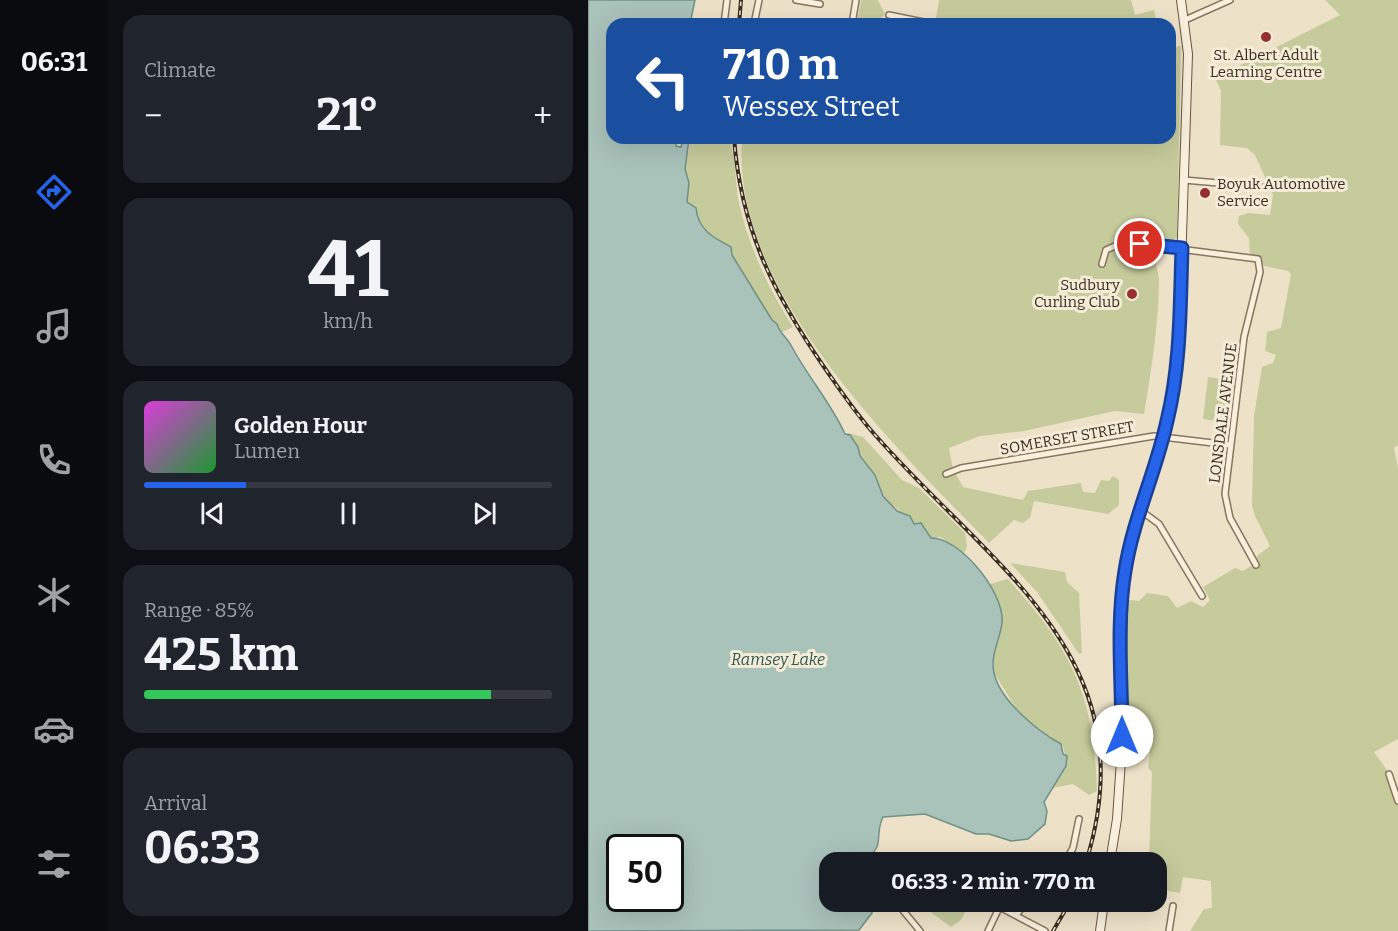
<!DOCTYPE html>
<html lang="en">
<head>
<meta charset="utf-8">
<style>
  :root { --surface:#171b24; --page:#20242c; --text:#f1f3f6; --muted:#9ea1a6; --line:#363941; --accent:#2563eb }
  body { margin:0; font-family:Bitter,serif; background:var(--page); color:var(--text); height:100vh; display:flex; flex-direction:column; font-size:22px; white-space:nowrap }
  * { box-sizing:border-box; margin:0 }
  p { font-size:20px; color:var(--muted) }
  .icon { flex:none; width:33px; height:33px; fill:none; stroke:currentColor; stroke-width:2; stroke-linecap:round; stroke-linejoin:round }
  .map { position:relative; flex:1; overflow:hidden }
  .sheet { display:flex; flex-direction:column; gap:15px; padding:15px; background:#0d0f14; width:480px }
  .sheet>* { flex:none }
  .top-card { position:absolute; left:18px; top:18px; width:570px; height:126px; border-radius:18px; box-shadow:0 6px 24px #0002; background:#1a4fa0; color:#fff; overflow:hidden }
  .speed { position:absolute; left:18px; top:834px; display:flex; gap:12px; font-size:30px; font-weight:700; text-align:center }
  .speed>* { display:grid; place-content:center; width:78px; height:78px; border-radius:50%; background:var(--surface); box-shadow:0 6px 24px #0002; line-height:1 }
  .speed .limit { border:3px solid #111; border-radius:9px; background:#fff; color:#111 }
  .pin { position:absolute; display:grid; place-items:center; width:51px; height:51px; color:#fff; margin:-26px; border:3px solid #fff; border-radius:50%; box-shadow:0 2px 6px #0007 }
  .me { position:absolute; width:66px; margin:-33px; rotate:0deg; stroke-linejoin:round; filter:drop-shadow(0 0 4px #0008) }
  .turn { display:flex; align-items:center; gap:21px; height:126px; padding:0 18px; font-size:27px }
  .turn .icon { width:78px; height:78px; stroke-width:2.5 }
  .turn b { display:block; font-size:42px; line-height:51px }
  .big { font-size:45px; font-weight:700; line-height:1.1 }
  .sheet .tile { flex:1; display:flex; flex-direction:column; justify-content:center; gap:9px; min-width:0; padding:0 21px; border-radius:18px; background:var(--page) }
  .sheet .dial { align-items:center; gap:0 }
  .dial b { font-size:78px; line-height:1 }
  .song { display:flex; align-items:center; gap:18px }
  .cover { width:72px; height:72px; border-radius:9px; background:linear-gradient(135deg,hsl(300 70% 55%),hsl(130 70% 35%)) }
  .played { height:6px; border-radius:3px; background:linear-gradient(90deg,var(--accent) 25%,var(--line) 25%) }
  .keys { display:flex; justify-content:space-around; direction:ltr }
  .heat { display:flex; justify-content:space-between; align-items:center; font-size:33px; direction:ltr }
  .charge { height:9px; border-radius:4px; background:linear-gradient(90deg,#34c759 85%,var(--line) 0) }
  .trip { position:absolute; left:231px; top:852px; width:348px; height:60px; border-radius:18px; background:var(--surface); box-shadow:0 6px 24px #0002; font-weight:700; line-height:60px; text-align:center }
  main { display:flex; flex:1; min-height:0 }
  .dock { display:flex; flex-direction:column; width:108px; justify-content:space-around; align-items:center; background:#090b0e; color:var(--muted) }
  .dock .icon { width:42px; height:42px }
  .dock .on { color:var(--accent) }
  .dock b { font-size:27px; color:var(--text) }
  .map>svg:first-child { display:block }
  .green { fill:#c6cb9c }
  .water { fill:#a9c2ba; stroke:#709088; stroke-width:1.5; fill-rule:evenodd }
  .lines { fill:none; stroke-linecap:round; stroke-linejoin:round }
  .minor-casing { stroke:#89755e; stroke-width:8 }
  .secondary-casing { stroke:#6b5641; stroke-width:10 }
  .minor { stroke:#f8efdc; stroke-width:5 }
  .secondary { stroke:#f8efdc; stroke-width:8 }
  .rail-casing { stroke:#3a2d21; stroke-width:4 }
  .rail { stroke:#f5ecd8; stroke-width:1.5; stroke-dasharray:4.5; stroke-linecap:butt }
  .route-casing { stroke:#184099; stroke-width:15 }
  .route { stroke:#2563eb; stroke-width:10 }
  .poi-dot { fill:#963031; stroke:#f5ecd8; stroke-width:2 }
  .labels { text-anchor:middle; dominant-baseline:central; stroke-width:6; stroke-linejoin:round; paint-order:stroke }
  .poi-label { font-size:15px; fill:#3a2d21; stroke:#f5ecd8 }
  .street-label { font-size:15px; fill:#3a2d21; stroke:#f5ecd8 }
  .water-label { font-size:16px; font-style:italic; fill:#315956; stroke:#f5ecd8 }
</style>
</head>
<body>
<main>
<nav class="dock">
<b>06:31</b>
<svg class="icon on" aria-label="directions" viewBox="0 0 24 24"><path d="M12 3l9 9-9 9-9-9zM9 14v-3h6M13 9l2 2-2 2"/></svg>
<svg class="icon" aria-label="music" viewBox="0 0 24 24"><path d="M9 18V5l10-2v13"/><circle cx="6" cy="18" r="3"/><circle cx="16" cy="16" r="3"/></svg>
<svg class="icon" aria-label="phone" viewBox="0 0 24 24"><path d="M5 4h4l2 5-3 2q2 4 5 5l2-3 5 2v4C11 20 4 13 5 4z"/></svg>
<svg class="icon" aria-label="climate" viewBox="0 0 24 24"><path d="M12 3v18M4 7l16 10M4 17L20 7"/></svg>
<svg class="icon" aria-label="car" viewBox="0 0 24 24"><path d="M5 17H2v-5l4-1 3-4h7l3 4 3 1v5h-3M9 17h6M6 11h13"/><circle cx="7" cy="17" r="2"/><circle cx="17" cy="17" r="2"/></svg>
<svg class="icon" aria-label="filters" viewBox="0 0 24 24"><path d="M4 7h16M4 17h16"/><circle cx="9" cy="7" r="2"/><circle cx="15" cy="17" r="2"/></svg>
</nav>
<section class="sheet">
<div class="tile"><p>Climate</p>
<div class="heat"><a>−</a><b class="big">21°</b><a>+</a></div>
</div>
<div class="tile dial"><b>41</b><p>km/h</p></div>
<div class="tile">
<div class="song"><i class="cover"></i><div><b>Golden Hour</b><p>Lumen</p></div></div>
<div class="played"></div>
<div class="keys"><svg class="icon" aria-label="previous" viewBox="0 0 24 24"><path d="M18 5L8 12l10 7zM5 5v14"/></svg><svg class="icon" aria-label="pause" viewBox="0 0 24 24"><path d="M8 5v14M16 5v14"/></svg><svg class="icon" aria-label="next" viewBox="0 0 24 24"><path d="M6 5l10 7-10 7zM19 5v14"/></svg></div>
</div>
<div class="tile"><p>Range · 85%</p><b class="big">425 km</b><div class="charge"></div></div>
<div class="tile"><p>Arrival</p><b class="big">06:33</b></div>
</section>
<div class="map">
<svg width="810" height="931" viewBox="0 0 810 931">
  <rect width="100%" height="100%" fill="#ede2c8"/>
  <path class="green" d="M273,0H290L297,14L290,22L269,24Z
    M351,0H543L547,15L566,10L569,24H347Z
    M737,0H810V445L806,448L810,468V739L786,752L801,773L810,800V931H602L616,909L624,908L623,881L595,877L592,893L569,889L568,862H561L564,772L560,768L562,751L559,746L534,743V599L551,601L559,593L580,596L589,608L603,601L615,607L622,600L615,587L647,568L655,571L668,563L669,556L682,546L667,516L664,505L666,416L674,367L685,363L688,355L677,351L679,332L693,328L703,274L700,271L672,265L670,258L662,257L661,238L650,224L651,216L660,213L682,215L685,195L667,155L659,148L632,145L633,91L627,78L752,15Z
    M593,46L589,237L578,246L566,245C564,260 572,270 571,285C570,328 563,372 556,414L527,411L436,431L392,436L361,448L365,469L375,487L435,500L440,491L493,483L495,492L507,493L513,480L521,481L525,476L531,480V505L520,514L446,501L442,518L435,523L426,520L401,543C305,444 142,289 154,138H582V47Z
    M99,138H141C148,158 147,182 151,203C161,247 180,288 205,327L192,333L189,324L184,320L144,255L143,247C126,239 110,230 108,208L99,202L97,169L102,142Z
    M620,377L646,381L641,423L615,419Z
    M261,433L275,437L314,480L331,488L377,533L379,546L376,554L352,537L343,538L333,523L326,524L322,516C291,503 291,479 271,456V451L257,434Z
    M422,563L477,572L479,582L491,593L494,653L491,654L449,592Z
    M420,579C484,650 506,694 509,791L501,795L485,784L465,788L479,763L475,746L433,716L406,673V652L414,618L402,584Z
    M329,902H382L373,920L363,927Z"/>
  <path class="water" d="M0,0H107L102,24H24V138H89L88,146L93,147L95,138L101,139L97,169L101,183L99,202L108,208C110,230 126,238 143,247L144,255L184,320L189,324C192,334 199,337 204,347C220,377 243,403 257,434L262,435L270,447L272,456L287,475L295,496L309,511L322,516L326,524L333,523L343,538C371,537 417,592 414,623C412,640 402,655 406,673C412,701 451,732 473,744L475,754L479,756L478,766L456,802L459,811L457,824L440,839L423,841L401,834H388L337,814L295,817C289,828 292,840 289,847C281,864 257,862 242,862V902H285L284,913L271,930L0,931ZM32,848H82V898H32Z"/>
  <g class="lines">
    <g class="minor-casing">
      <path id="minor" d="M208,0L232,4
        M301,15L345,24
        M597,20L642,0
        M136,24L139,0
        M166,24L171,0
        M264,24L268,0
        M596,180L686,188
        M514,264L518,250L536,242L670,259L672,272L656,337L637,494L642,518L668,565
        M358,474L373,468L566,436L642,445
        M552,510L571,524L614,596
        M801,774L810,801
        M477,862L485,848L491,819
        M308,902L332,931
        M402,902L457,931
        M429,914L439,902
        M400,931L412,906
        M581,931L585,906"/>
    </g>
    <g class="secondary-casing">
      <path id="secondary" d="M522,862L529,819L533,760L535,580L544,537L580,420L590,357L600,54L593,0
        M512,931L516,902"/>
    </g>
    <use href="#minor" class="minor"/>
    <use href="#secondary" class="secondary"/>
    <g class="rail-casing">
      <path id="rail" d="M151,24L153,0
        M146,138C153,229 185,293 236,367C252,390 268,414 288,436C404,568 562,658 498,862
        M465,931L482,902"/>
    </g>
    <use href="#rail" class="rail"/>
  </g>
  <g class="lines">
    <g class="route-casing">
      <path id="route" d="M534,736C534,681 528,625 537,571C545,519 568,472 579,421C593,364 592,306 594,248L552,244"/>
    </g>
    <use href="#route" class="route"/>
  </g>
  <g class="poi-dot">
    <circle cx="678" cy="37" r="6"/>
    <circle cx="617" cy="193" r="6"/>
    <circle cx="544" cy="294" r="6"/>
  </g>
  <g class="labels">
    <g class="poi-label">
      <text x="678" y="55">St. Albert Adult<tspan x="678" dy="17">Learning Centre</tspan></text>
      <text x="629" y="184" text-anchor="start">Boyuk Automotive<tspan x="629" dy="17">Service</tspan></text>
      <text x="532" y="285" text-anchor="end">Sudbury<tspan x="532" dy="17">Curling Club</tspan></text>
    </g>
    <g class="street-label">
      <text transform="translate(635 413) rotate(-83)">LONSDALE AVENUE</text>
      <text transform="translate(479 438) rotate(-10)">SOMERSET STREET</text>
    </g>
    <g class="water-label">
      <text x="190" y="659">Ramsey Lake</text>
    </g>
  </g>
</svg>
<div class="speed"><div class="limit">50</div></div>
<div class="pin" style="left:552px;top:244px;background:#d93025"><svg class="icon" aria-label="arrive" viewBox="0 0 24 24"><path d="M6 21V4h12l-3 4 3 4H6"/></svg></div>
<svg class="me" style="left:534px;top:736px" viewBox="-20 -20 40 40"><circle r="19" fill="#fff"/><path d="M0-13L10 11 0 6-10 11z" fill="#2563eb"/></svg>
<div class="trip">06:33 · 2 min · 770 m</div>
<div class="top-card">
<div class="turn"><svg class="icon" aria-label="left" viewBox="0 0 24 24"><path d="M17 20v-9H6M10 6l-5 5 5 5"/></svg><div><b>710 m</b>Wessex Street</div></div>
</div>
</div>
</main>
</body>
</html>
